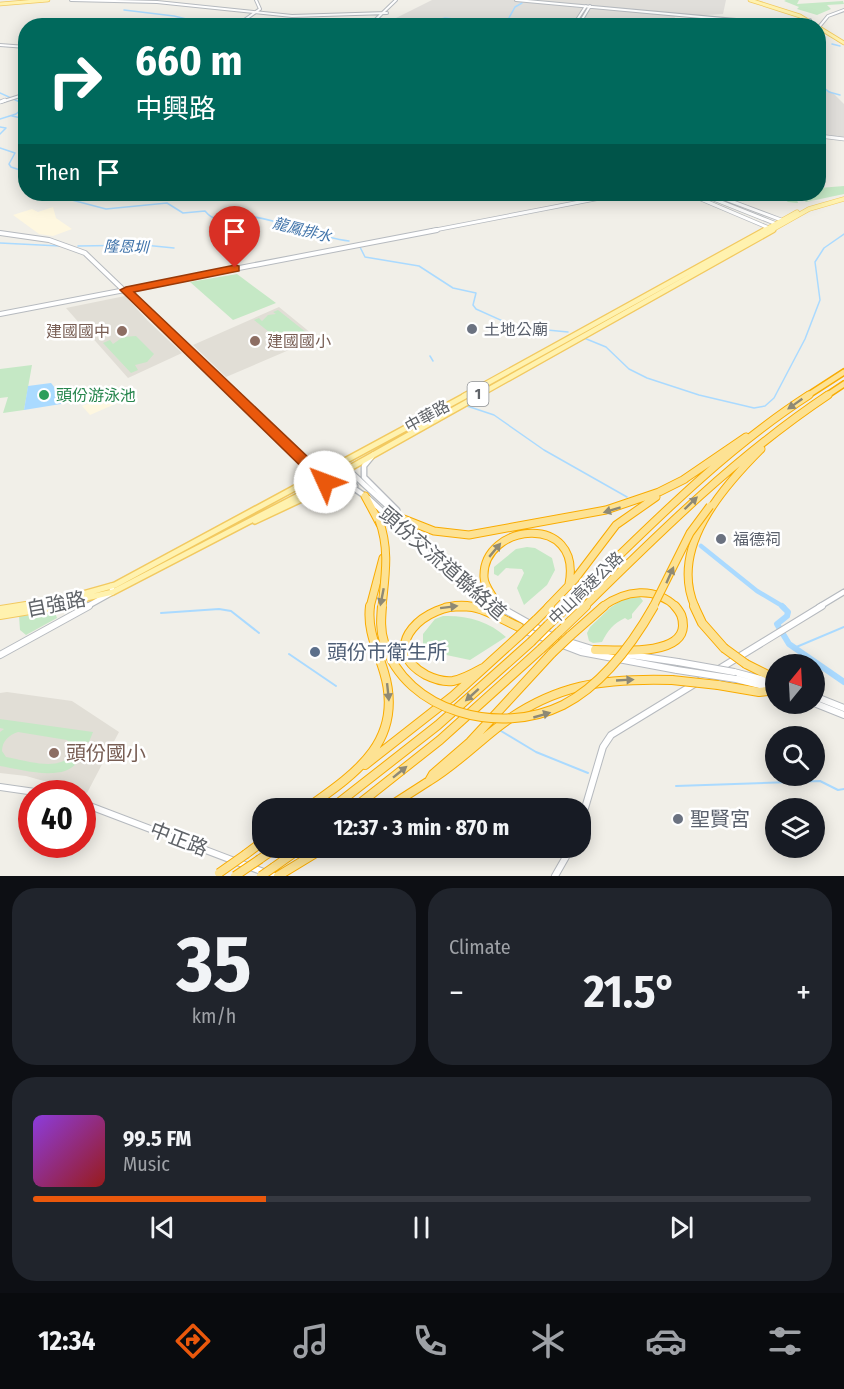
<!DOCTYPE html>
<html lang="en">
<head>
<meta charset="utf-8">
<style>
  :root { --surface:#171b24; --page:#20242c; --text:#f1f3f6; --muted:#9ea1a6; --line:#363941; --accent:#ea580c }
  body { margin:0; font-family:"Fira Sans Condensed","Noto Sans TC",sans-serif; background:var(--page); color:var(--text); height:100vh; display:flex; flex-direction:column; font-size:22px; white-space:nowrap }
  * { box-sizing:border-box; margin:0 }
  p { font-size:20px; color:var(--muted) }
  .icon { flex:none; width:33px; height:33px; fill:none; stroke:currentColor; stroke-width:2; stroke-linecap:round; stroke-linejoin:round }
  .map { position:relative; height:876px; overflow:hidden }
  .details { display:flex; flex-direction:column; gap:12px; padding:12px; background:#0d0f14; flex:1 }
  .details>* { flex:none }
  .banner { position:absolute; left:18px; top:18px; width:808px; height:183px; border-radius:24px; box-shadow:0 3px 15px #0003; background:#00695c; color:#fff; overflow:hidden }
  .needle { width:39px; rotate:18deg }
  .controls { position:absolute; left:765px; top:654px; display:grid; gap:12px }
  .controls a { display:grid; place-items:center; width:60px; height:60px; border-radius:50%; background:var(--surface); box-shadow:0 3px 15px #0003; font-size:30px }
  .speed { position:absolute; left:18px; top:780px; display:flex; gap:12px; font-size:30px; font-weight:700; text-align:center }
  .speed>* { display:grid; place-content:center; width:78px; height:78px; border-radius:50%; background:var(--surface); box-shadow:0 3px 15px #0003; line-height:1 }
  .speed .limit { border:9px solid #d22; background:#fff; color:#111 }
  .pin { position:absolute; display:grid; place-items:center; width:51px; height:51px; color:#fff; margin:-62px -26px; border-radius:50% 50% 50% 0; rotate:-45deg; box-shadow:0 0 6px #0007 }
  .pin .icon { rotate:45deg }
  .me { position:absolute; width:66px; margin:-33px; rotate:313deg; stroke-linejoin:round; filter:drop-shadow(0 0 4px #0008) }
  .turn { display:flex; align-items:center; gap:21px; height:126px; padding:0 18px; font-size:27px }
  .turn .icon { width:78px; height:78px; stroke-width:2.5 }
  .turn b { display:block; font-size:42px; line-height:51px }
  .then { display:flex; align-items:center; height:57px; padding:0 18px; background:#0003; gap:12px; font-size:22px }
  .big { font-size:45px; font-weight:700; line-height:1.1 }
  .details .widget { flex:1; display:flex; flex-direction:column; justify-content:center; gap:9px; min-width:0; padding:0 21px; border-radius:24px; background:var(--page) }
  .details .dial { align-items:center; gap:0 }
  .dial b { font-size:78px; line-height:1 }
  .song { display:flex; align-items:center; gap:18px }
  .cover { width:72px; height:72px; border-radius:9px; background:linear-gradient(135deg,hsl(270 70% 55%),hsl(0 70% 35%)) }
  .played { height:6px; border-radius:3px; background:linear-gradient(90deg,var(--accent) 30%,var(--line) 30%) }
  .keys { display:flex; justify-content:space-around; direction:ltr }
  .heat { display:flex; justify-content:space-between; align-items:center; font-size:33px; direction:ltr }
  .details .tiles { flex:1; display:grid; gap:12px; grid-template-columns:1fr 1fr }
  .widget:last-child { grid-column:span 2 }
  .trip { position:absolute; left:252px; top:798px; width:339px; height:60px; border-radius:24px; background:var(--surface); box-shadow:0 3px 15px #0003; font-weight:700; line-height:60px; text-align:center }
  .tabs { display:flex; height:96px; justify-content:space-around; align-items:center; background:#090b0e; color:var(--muted) }
  .tabs .icon { width:42px; height:42px }
  .tabs .on { color:var(--accent) }
  .tabs b { font-size:27px; color:var(--text) }
  .map>svg:first-child { display:block }
  .commercial { fill:#fef7e0 }
  .industrial { fill:#e0deda }
  .education { fill:#e1ded6 }
  .green { fill:#c5e8c5; fill-rule:evenodd }
  .water { fill:#aadaff }
  .lines { fill:none; stroke-linecap:round; stroke-linejoin:round }
  .stream-far1 { stroke:#aadaff; stroke-width:1.5 }
  .stream { stroke:#aadaff; stroke-width:2 }
  .canal-far1 { stroke:#aadaff; stroke-width:4.5 }
  .canal { stroke:#aadaff; stroke-width:6 }
  .secondary-far4-casing { stroke:#b6babf; stroke-width:4 }
  .secondary-far3-casing { stroke:#b6babf; stroke-width:4.5 }
  .secondary-far2-casing { stroke:#b6babf; stroke-width:6 }
  .secondary-far1-casing { stroke:#b6babf; stroke-width:7 }
  .secondary-casing { stroke:#b6babf; stroke-width:8 }
  .primary-far4-casing { stroke:#f2c960; stroke-width:4.5 }
  .primary-far3-casing { stroke:#f2c960; stroke-width:5 }
  .primary-far2-casing { stroke:#f2c960; stroke-width:7 }
  .primary-far1-casing { stroke:#f2c960; stroke-width:8 }
  .primary-casing { stroke:#f2c960; stroke-width:10 }
  .highway-far2-casing { stroke:#f9ab00; stroke-width:8 }
  .highway-far1-casing { stroke:#f9ab00; stroke-width:9 }
  .highway-casing { stroke:#f9ab00; stroke-width:10 }
  .secondary-far4 { stroke:#fff; stroke-width:2 }
  .secondary-far3 { stroke:#fff; stroke-width:3 }
  .secondary-far2 { stroke:#fff; stroke-width:4 }
  .secondary-far1 { stroke:#fff; stroke-width:4.5 }
  .secondary { stroke:#fff; stroke-width:6 }
  .primary-far4 { stroke:#fff2af; stroke-width:3 }
  .primary-far3 { stroke:#fff2af; stroke-width:4 }
  .primary-far2 { stroke:#fff2af; stroke-width:4.5 }
  .primary-far1 { stroke:#fff2af; stroke-width:5 }
  .primary { stroke:#fff2af; stroke-width:8 }
  .highway-far2 { stroke:#fde293; stroke-width:5 }
  .highway-far1 { stroke:#fde293; stroke-width:7 }
  .highway { stroke:#fde293; stroke-width:8 }
  .secondary-bridge-casing { stroke:#b6babf; stroke-width:8; stroke-linecap:butt }
  .highway-bridge-far1-casing { stroke:#f9ab00; stroke-width:9; stroke-linecap:butt }
  .highway-bridge-casing { stroke:#f9ab00; stroke-width:10; stroke-linecap:butt }
  .secondary-bridge { stroke:#fff; stroke-width:6 }
  .highway-bridge-far1 { stroke:#fde293; stroke-width:7 }
  .highway-bridge { stroke:#fde293; stroke-width:8 }
  .oneway { fill:#8e8975 }
  .route { fill:#ea580c; stroke:#983908; stroke-width:1.5 }
  .worship-dot { fill:#6b7280; stroke:#fff; stroke-width:2 }
  .education-dot { fill:#8d6e63; stroke:#fff; stroke-width:2 }
  .leisure-dot { fill:#2e9e5b; stroke:#fff; stroke-width:2 }
  .service-dot { fill:#5c6f8a; stroke:#fff; stroke-width:2 }
  .labels { text-anchor:middle; dominant-baseline:central; stroke-width:5; stroke-linejoin:round; paint-order:stroke }
  .far-water-label { font-size:15px; font-style:italic; fill:#4174aa; stroke:#fff }
  .shield { fill:#fff; stroke:#8f9295; stroke-width:1.5 }
  .shield-label { font-size:15px; font-weight:bold; fill:#5f6368 }
  .worship-label { font-size:16px; fill:#5b616d; stroke:#fff; text-anchor:start }
  .education-label { font-size:16px; fill:#785e54; stroke:#fff; text-anchor:end }
  .leisure-label { font-size:16px; fill:#27864d; stroke:#fff; text-anchor:start }
  .street-label { font-size:16px; fill:#5f6368; stroke:#fff }
  .near-street-label { font-size:20px; fill:#5f6368; stroke:#fff }
  .near-service-label { font-size:20px; fill:#4e5e75; stroke:#fff; text-anchor:start }
  .near-education-label { font-size:20px; fill:#785e54; stroke:#fff; text-anchor:start }
  .near-worship-label { font-size:20px; fill:#5b616d; stroke:#fff; text-anchor:start }
</style>
</head>
<body>
<div class="map">
<svg width="844" height="876" viewBox="0 0 844 876">
  <rect width="100%" height="100%" fill="#f1efe8"/>
  <path class="commercial" d="M53,207L56,218L72,229L53,236L39,234L13,215L32,209L38,212Z
    M114,392L122,401L90,415L82,406Z"/>
  <path class="industrial" d="M432,0H726L723,14L675,17L672,25L380,26Z
    M819,84L834,94L844,104V140L819,137Z"/>
  <path class="education" d="M125,296L148,321L182,353L128,378L66,308Z
    M279,307L317,338L226,377L193,345Z
    M7,692L72,701L119,732L87,793L26,776L0,773V693Z"/>
  <path class="green" d="M786,0H799L797,4L843,1L844,4L827,5L831,9L817,15L797,9L799,7L784,1Z
    M844,186V194L806,202L803,199L797,200L798,203L788,202L777,194H819V188Z
    M237,274L276,303L233,320L190,282Z
    M278,310L312,337L307,339L304,337L299,342L290,344L292,346L288,347L254,320L259,318L262,321L268,315L276,314L273,312Z
    M136,336L154,354L147,362L135,365L138,370L131,373L103,343L110,340L113,344L123,337Z
    M32,365L24,410L3,413L8,397L0,398V369Z
    M527,547L535,548L552,558L555,570L547,585L524,605L517,588L524,573L522,569L506,568L498,576L494,574V567L516,549Z
    M640,597L643,601L632,614V618L628,620L625,618C613,624 608,630 602,642L593,643L589,641L587,633L590,627L611,607L624,599Z
    M55,613L57,618L26,635L20,630L19,616Z
    M443,616C466,615 489,621 506,637L470,660L432,652L423,645V634L435,619Z
    M0,719L93,732L89,742H81C85,789 25,770 0,766V732L4,729L0,728ZM18,732L67,740L72,746C70,776 25,760 6,757L2,751C2,741 9,735 18,732Z"/>
  <path class="water" d="M51,383L67,403L24,410L28,386Z"/>
  <g class="lines">
    <path class="stream-far1" d="M124,10L174,16L215,26
      M261,26C283,20 312,16 333,26
      M419,26L445,18L505,25L515,7L522,3
      M832,44L840,46
      M819,84L829,92L840,95
      M0,93L22,103L23,108L16,114L0,119
      M12,116L26,119
      M0,127L6,128L0,134
      M0,148L15,153L9,164L11,167L26,172
      M49,194L106,209L167,203L183,213L205,211C219,228 231,214 248,216C282,220 315,237 349,241
      M0,243L60,246
      M78,246L144,245L174,248
      M360,247L365,257L419,266L453,288L476,293L473,305L476,309L516,327L568,332
      M584,338L606,347L629,369L647,378L699,395L754,408L765,406L774,398L805,339L820,300L815,262L824,248L844,234
      M430,356L433,361
      M467,406L494,415L544,450L627,497"/>
    <path class="stream" d="M161,613L219,609L231,611L259,633
      M794,648L844,627
      M289,654L336,686
      M501,731L536,752L588,773
      M676,786L820,781L838,790L844,789"/>
    <path class="canal-far1" d="M701,546L757,591L784,607"/>
    <path class="canal" d="M782,606L788,612L787,616L777,624L789,644L844,682"/>
    <g class="secondary-far4-casing">
      <path id="secondary-far4" d="M71,0L157,2L292,16L387,13
        M516,0L779,24L810,20
        M236,26L260,9L256,0
        M369,26L396,0
        M573,26L586,6
        M578,26L590,6
        M819,27L828,16L844,10
        M0,45L26,47
        M1,102L26,94"/>
    </g>
    <g class="secondary-far3-casing">
      <path id="secondary-far3" d="M0,102L5,100
        M819,136L844,139
        M689,194L769,228
        M701,194L779,225
        M712,194L784,221
        M618,196L634,194
        M430,231L621,194"/>
    </g>
    <g class="secondary-far2-casing">
      <path id="secondary-far2" d="M0,233L49,240L85,253L234,396
        M0,314L437,230"/>
    </g>
    <g class="secondary-far1-casing">
      <path id="secondary-far1" d="M233,395L325,482L352,487L365,496
        M373,455L364,466V477L397,510
        M342,464L485,596L500,607
        M334,468L355,486
        M368,498L455,579L491,607
        M86,607L113,592L111,586
        M819,607L844,592"/>
    </g>
    <g class="secondary-casing">
      <path id="secondary" d="M489,606L499,613
        M498,606L555,638
        M526,631L581,652L677,670
        M566,641L595,650
        M624,654L678,662
        M0,655L89,606
        M734,672L776,683
        M736,679L771,688
        M814,696L844,708
        M814,703L844,715
        M0,787L49,794
        M82,803L274,876
        M580,825L603,747L611,735L822,606
        M555,876L571,848"/>
    </g>
    <g class="primary-far4-casing">
      <path id="primary-far4" d="M750,0L800,16L844,43
        M0,4L48,0"/>
    </g>
    <g class="primary-far3-casing">
      <path id="primary-far3" d="M763,231L797,212
        M770,231L809,209L844,199"/>
    </g>
    <g class="primary-far2-casing">
      <path id="primary-far2" d="M464,396L765,230
        M477,396L773,230"/>
    </g>
    <g class="primary-far1-casing">
      <path id="primary-far1" d="M255,521L323,489L345,484
        M17,607L65,599L115,585L467,395
        M46,607L113,592L325,482L480,395"/>
    </g>
    <g class="primary-casing">
      <path id="primary" d="M0,610L26,606
        M0,615L54,606"/>
    </g>
    <g class="highway-far2-casing">
      <path id="highway-far2" d="M807,396L844,372
        M826,396L844,384"/>
    </g>
    <g class="highway-far1-casing">
      <path id="highway-far1" d="M683,480L746,437
        M365,496L380,524
        M401,518L434,531L469,535L606,510L659,492L685,479
        M496,602C492,594 484,586 484,577C482,523 583,512 569,584
        M370,607L383,558
        M446,607H472
        M548,607L575,579L616,525L656,497
        M566,607C643,533 719,453 809,395
        M584,607C661,531 738,455 828,395
        M602,607C625,590 655,586 676,607
        M695,607C669,548 722,488 761,449"/>
    </g>
    <g class="highway-casing">
      <path id="highway" d="M694,606L702,623L724,648
        M536,620L550,606
        M548,625L568,606
        M559,632L586,606
        M570,636L604,606
        M595,650C615,650 682,657 683,626C683,617 681,613 675,606
        M746,664L776,679
        M483,668C474,673 464,679 453,681C444,682 434,679 426,675C375,647 427,602 467,606C485,608 503,620 519,627
        M718,685L759,692L776,690
        M365,765L453,696L519,636
        M429,781C454,766 475,745 498,727C554,684 604,678 672,680
        M307,808C355,774 405,741 384,672C377,649 367,630 370,606
        M332,808L438,725L531,642
        M354,808L440,740L541,649
        M387,808L429,781L433,774L470,742L552,653
        M246,854L262,842
        M260,859L276,848
        M274,867L301,848
        M278,876L324,848"/>
    </g>
    <use href="#secondary-far4" class="secondary-far4"/>
    <use href="#secondary-far3" class="secondary-far3"/>
    <use href="#secondary-far2" class="secondary-far2"/>
    <use href="#secondary-far1" class="secondary-far1"/>
    <use href="#secondary" class="secondary"/>
    <use href="#primary-far4" class="primary-far4"/>
    <use href="#primary-far3" class="primary-far3"/>
    <use href="#primary-far2" class="primary-far2"/>
    <use href="#primary-far1" class="primary-far1"/>
    <use href="#primary" class="primary"/>
    <use href="#highway-far2" class="highway-far2"/>
    <use href="#highway-far1" class="highway-far1"/>
    <use href="#highway" class="highway"/>
    <g class="secondary-bridge-casing">
      <path id="secondary-bridge" d="M678,662L734,672
        M677,670L736,679"/>
    </g>
    <g class="highway-bridge-far1-casing">
      <path id="highway-bridge-far1" d="M379,520C390,550 385,576 382,607
        M653,607L690,533L710,506"/>
    </g>
    <g class="highway-bridge-casing">
      <path id="highway-bridge" d="M382,606C381,618 380,630 384,642C406,713 501,736 563,705C602,685 633,643 654,606
        M519,636L536,620
        M531,642L548,625
        M724,648L746,664
        M541,649L559,632
        M552,653L570,636
        M672,680L718,685
        M219,873L246,854
        M235,876L260,859
        M261,876L274,867"/>
    </g>
    <use href="#secondary-bridge" class="secondary-bridge"/>
    <use href="#highway-bridge-far1" class="highway-bridge-far1"/>
    <use href="#highway-bridge" class="highway-bridge"/>
  </g>
  <defs><path id="oneway-solid" d="M-6-.8H1V-3.2L6.5 0L1 3.2V.8H-6Z" transform="scale(1.5)"/></defs>
  <g class="oneway">
    <use href="#oneway-solid" transform="translate(795 404) rotate(145)"/>
    <use href="#oneway-solid" transform="translate(691 503) rotate(-44)"/>
    <use href="#oneway-solid" transform="translate(612 510) rotate(163)"/>
    <use href="#oneway-solid" transform="translate(495 550) rotate(-50)"/>
    <use href="#oneway-solid" transform="translate(670 575) rotate(-66)"/>
    <use href="#oneway-solid" transform="translate(382 597) rotate(101)"/>
    <use href="#oneway-solid" transform="translate(449 607) rotate(-7)"/>
    <use href="#oneway-solid" transform="translate(625 680) rotate(-3)"/>
    <use href="#oneway-solid" transform="translate(388 692) rotate(84)"/>
    <use href="#oneway-solid" transform="translate(472 695) rotate(138)"/>
    <use href="#oneway-solid" transform="translate(542 715) rotate(-16)"/>
    <use href="#oneway-solid" transform="translate(400 772) rotate(-39)"/>
  </g>
  <path class="route" d="M235,265L239,266V271L134,292L330,478L332,482L330,485H320L120,290L126,287Z"/>
  <g class="worship-dot">
    <circle cx="472" cy="329" r="6"/>
    <circle cx="721" cy="539" r="6"/>
    <circle cx="678" cy="819" r="6"/>
  </g>
  <g class="education-dot">
    <circle cx="122" cy="331" r="6"/>
    <circle cx="255" cy="341" r="6"/>
    <circle cx="54" cy="753" r="6"/>
  </g>
  <circle class="leisure-dot" cx="44" cy="395" r="6"/>
  <circle class="service-dot" cx="315" cy="652" r="6"/>
  <g class="labels">
    <g class="far-water-label">
      <text transform="translate(302 230) rotate(14)">龍鳳排水</text>
      <text transform="translate(126 247) rotate(1)">隆恩圳</text>
    </g>
    <rect class="shield" x="467.5" y="382" width="21" height="24" rx="4.5"/>
    <g class="shield-label">
      <text x="478" y="394">1</text>
    </g>
    <g class="worship-label">
      <text x="484" y="329">土地公廟</text>
      <text x="733" y="539">福德祠</text>
    </g>
    <g class="education-label">
      <text x="110" y="331">建國國中</text>
      <text x="267" y="341" text-anchor="start">建國國小</text>
    </g>
    <g class="leisure-label">
      <text x="56" y="395">頭份游泳池</text>
    </g>
    <g class="street-label">
      <text transform="translate(427 416) rotate(-29)">中華路</text>
      <text transform="translate(586 588) rotate(-44)">中山高速公路</text>
    </g>
    <g class="near-street-label">
      <text transform="translate(443 563) rotate(41)">頭份交流道聯絡道</text>
      <text transform="translate(56 604) rotate(-11)">自強路</text>
      <text transform="translate(179 839) rotate(21)">中正路</text>
    </g>
    <g class="near-service-label">
      <text x="327" y="652">頭份市衛生所</text>
    </g>
    <g class="near-education-label">
      <text x="66" y="753">頭份國小</text>
    </g>
    <g class="near-worship-label">
      <text x="690" y="819">聖賢宮</text>
    </g>
  </g>
</svg>
<div class="controls">
<a><svg class="needle" viewBox="-14 -14 28 28"><path d="M0-13l5 13h-10z" fill="#e53935"/><path d="M0 13l5-13h-10z" fill="#9ea1a6"/></svg></a>
<a><svg class="icon" aria-label="search" viewBox="0 0 24 24"><circle cx="10" cy="10" r="6"/><path d="M15 15l6 6"/></svg></a>
<a><svg class="icon" aria-label="layers" viewBox="0 0 24 24"><path d="M12 4l9 5-9 5-9-5zM3 14l9 5 9-5"/></svg></a>
</div>
<div class="speed"><div class="limit">40</div></div>
<div class="pin" style="left:235px;top:268px;background:#d93025"><svg class="icon" aria-label="arrive" viewBox="0 0 24 24"><path d="M6 21V4h12l-3 4 3 4H6"/></svg></div>
<svg class="me" style="left:325px;top:482px" viewBox="-20 -20 40 40"><circle r="19" fill="#fff"/><path d="M0-13L10 11 0 6-10 11z" fill="#ea580c"/></svg>
<div class="trip">12:37 · 3 min · 870 m</div>
<div class="banner">
<div class="turn"><svg class="icon" aria-label="right" viewBox="0 0 24 24"><path d="M7 20v-9h11M14 6l5 5-5 5"/></svg><div><b>660 m</b>中興路</div></div>
<div class="then">Then<svg class="icon" aria-label="arrive" viewBox="0 0 24 24"><path d="M6 21V4h12l-3 4 3 4H6"/></svg></div>
</div>
</div>
<section class="details">
<div class="tiles">
<div class="widget dial"><b>35</b><p>km/h</p></div>
<div class="widget"><p>Climate</p>
<div class="heat"><a>−</a><b class="big">21.5°</b><a>+</a></div>
</div>
<div class="widget">
<div class="song"><i class="cover"></i><div><b>99.5 FM</b><p>Music</p></div></div>
<div class="played"></div>
<div class="keys"><svg class="icon" aria-label="previous" viewBox="0 0 24 24"><path d="M18 5L8 12l10 7zM5 5v14"/></svg><svg class="icon" aria-label="pause" viewBox="0 0 24 24"><path d="M8 5v14M16 5v14"/></svg><svg class="icon" aria-label="next" viewBox="0 0 24 24"><path d="M6 5l10 7-10 7zM19 5v14"/></svg></div>
</div>
</div>
</section>
<nav class="tabs">
<b>12:34</b>
<svg class="icon on" aria-label="directions" viewBox="0 0 24 24"><path d="M12 3l9 9-9 9-9-9zM9 14v-3h6M13 9l2 2-2 2"/></svg>
<svg class="icon" aria-label="music" viewBox="0 0 24 24"><path d="M9 18V5l10-2v13"/><circle cx="6" cy="18" r="3"/><circle cx="16" cy="16" r="3"/></svg>
<svg class="icon" aria-label="phone" viewBox="0 0 24 24"><path d="M5 4h4l2 5-3 2q2 4 5 5l2-3 5 2v4C11 20 4 13 5 4z"/></svg>
<svg class="icon" aria-label="climate" viewBox="0 0 24 24"><path d="M12 3v18M4 7l16 10M4 17L20 7"/></svg>
<svg class="icon" aria-label="car" viewBox="0 0 24 24"><path d="M5 17H2v-5l4-1 3-4h7l3 4 3 1v5h-3M9 17h6M6 11h13"/><circle cx="7" cy="17" r="2"/><circle cx="17" cy="17" r="2"/></svg>
<svg class="icon" aria-label="filters" viewBox="0 0 24 24"><path d="M4 7h16M4 17h16"/><circle cx="9" cy="7" r="2"/><circle cx="15" cy="17" r="2"/></svg>
</nav>
</body>
</html>
